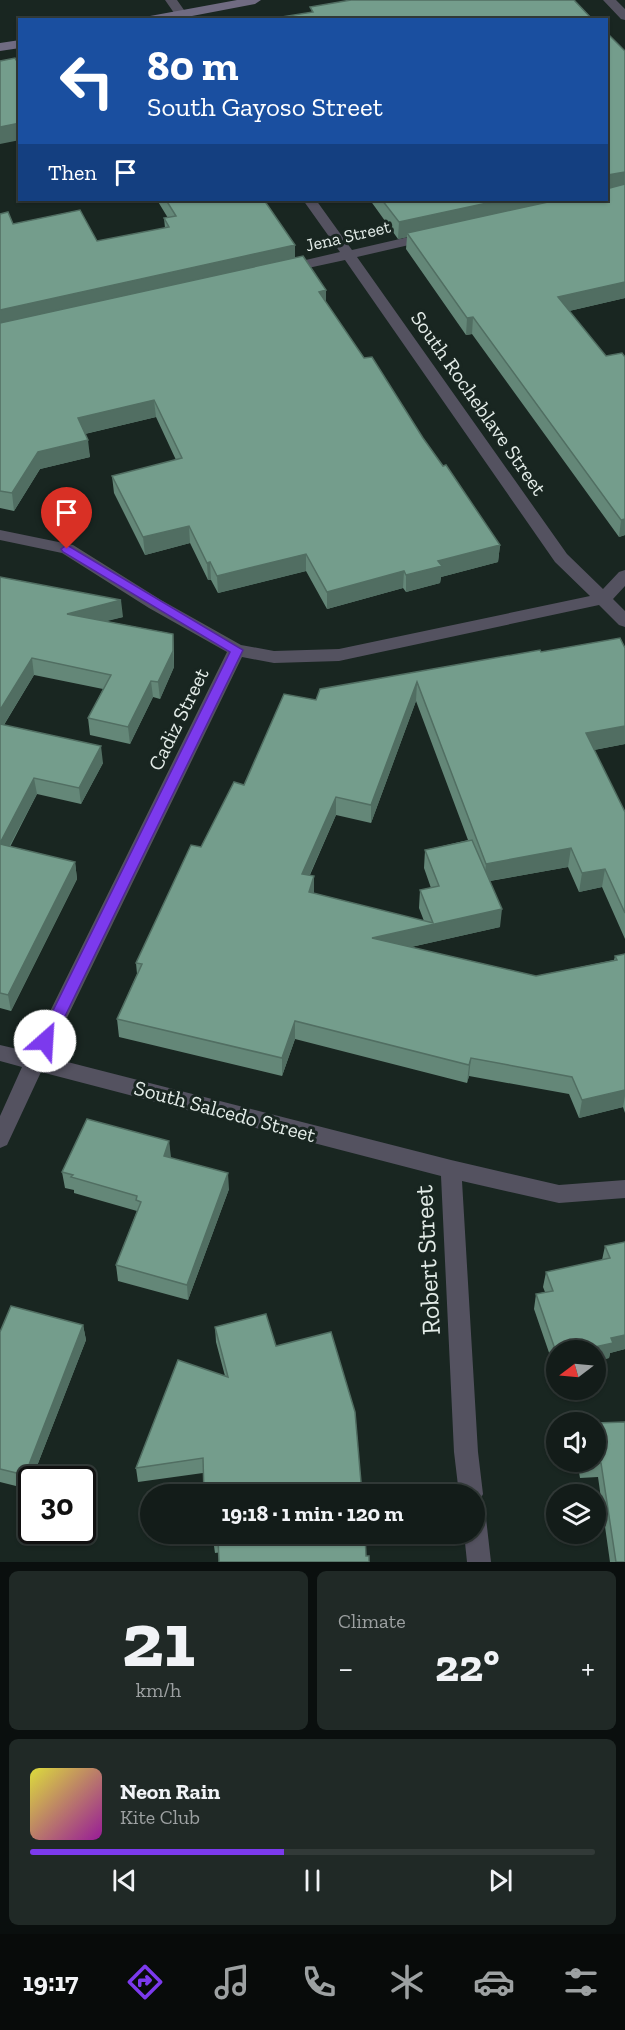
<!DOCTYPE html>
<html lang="en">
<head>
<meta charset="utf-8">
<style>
  :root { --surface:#131c19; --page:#202926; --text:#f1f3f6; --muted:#9da1a2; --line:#323a38; --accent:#7c3aed }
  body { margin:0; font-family:"Zilla Slab",serif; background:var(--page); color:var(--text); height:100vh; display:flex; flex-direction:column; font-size:22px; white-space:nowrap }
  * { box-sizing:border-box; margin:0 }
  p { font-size:20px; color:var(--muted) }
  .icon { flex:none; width:33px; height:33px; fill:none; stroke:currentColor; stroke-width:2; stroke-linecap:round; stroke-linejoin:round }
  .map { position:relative; height:1562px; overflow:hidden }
  .details { display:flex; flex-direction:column; gap:9px; padding:9px; background:#0a0f0e; flex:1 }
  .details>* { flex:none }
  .top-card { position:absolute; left:18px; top:18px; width:590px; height:183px; border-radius:0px; box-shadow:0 2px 4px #0004,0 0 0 2px var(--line); background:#1a4fa0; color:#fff; overflow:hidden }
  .needle { width:39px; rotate:254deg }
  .fabs { position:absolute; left:546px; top:1340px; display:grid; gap:12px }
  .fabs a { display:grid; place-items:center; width:60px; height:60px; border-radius:50%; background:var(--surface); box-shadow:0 2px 4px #0004,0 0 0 2px var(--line); font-size:30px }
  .speed { position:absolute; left:18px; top:1466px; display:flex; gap:12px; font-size:30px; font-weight:700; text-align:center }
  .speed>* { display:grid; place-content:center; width:78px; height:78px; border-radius:50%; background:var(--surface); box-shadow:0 2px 4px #0004,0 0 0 2px var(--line); line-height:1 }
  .speed .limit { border:3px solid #111; border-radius:9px; background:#fff; color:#111 }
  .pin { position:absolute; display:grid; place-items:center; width:51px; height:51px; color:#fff; margin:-62px -26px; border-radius:50% 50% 50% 0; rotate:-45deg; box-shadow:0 0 6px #0007 }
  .pin .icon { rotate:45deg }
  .me { position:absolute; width:66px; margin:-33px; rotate:26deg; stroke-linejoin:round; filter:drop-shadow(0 0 4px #0008) }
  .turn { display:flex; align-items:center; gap:21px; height:126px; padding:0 30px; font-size:27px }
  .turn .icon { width:78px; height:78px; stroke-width:2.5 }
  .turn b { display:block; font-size:42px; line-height:51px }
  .then { display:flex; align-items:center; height:57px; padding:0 30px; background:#0003; gap:12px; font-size:22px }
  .big { font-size:45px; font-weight:700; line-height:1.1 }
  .details .widget { flex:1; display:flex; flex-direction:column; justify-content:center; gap:9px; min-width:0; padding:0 21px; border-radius:9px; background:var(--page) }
  .details .dial { align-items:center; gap:0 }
  .dial b { font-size:78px; line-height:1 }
  .song { display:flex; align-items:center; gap:18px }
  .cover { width:72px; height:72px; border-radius:9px; background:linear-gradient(135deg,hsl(60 70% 55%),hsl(300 70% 35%)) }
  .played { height:6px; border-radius:3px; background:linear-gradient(90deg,var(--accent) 45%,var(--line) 45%) }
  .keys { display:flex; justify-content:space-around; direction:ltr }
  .heat { display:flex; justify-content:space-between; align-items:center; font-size:33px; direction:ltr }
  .details .tiles { flex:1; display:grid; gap:9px; grid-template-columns:1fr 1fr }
  .widget:last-child { grid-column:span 2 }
  .trip { position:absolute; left:140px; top:1484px; width:345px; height:60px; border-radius:30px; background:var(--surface); box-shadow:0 2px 4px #0004,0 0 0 2px var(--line); font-weight:700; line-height:60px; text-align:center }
  .tabs { display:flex; height:96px; justify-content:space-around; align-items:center; background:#080b0a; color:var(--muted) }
  .tabs .icon { width:42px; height:42px }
  .tabs .on { color:var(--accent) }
  .tabs b { font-size:27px; color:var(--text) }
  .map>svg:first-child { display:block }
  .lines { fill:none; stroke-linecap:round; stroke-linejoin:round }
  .minor { fill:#545260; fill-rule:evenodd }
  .secondary { fill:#706b82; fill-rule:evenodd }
  .wall { fill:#648778; fill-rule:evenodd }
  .shaded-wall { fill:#516e62 }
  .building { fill:#749d8c; stroke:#516e62; stroke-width:1.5 }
  .route { fill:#7c3aed; stroke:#51269a; stroke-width:1.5 }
  .labels { text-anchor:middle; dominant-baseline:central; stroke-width:6; stroke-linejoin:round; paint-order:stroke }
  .far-street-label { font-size:18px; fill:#e3ece8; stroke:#192621 }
  .street-label { font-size:21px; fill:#e3ece8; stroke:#192621 }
  .near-street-label { font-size:26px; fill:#e3ece8; stroke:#192621 }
</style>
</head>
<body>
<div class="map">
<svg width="625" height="1562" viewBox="0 0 625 1562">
  <rect width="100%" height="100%" fill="#192621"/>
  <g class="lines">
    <path class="minor" d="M165,0H177L191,20H179Z
      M603,0H616L625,9V20L621,19Z
      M303,200H316L352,250L430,232L435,233L437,236L435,239L357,257L567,554L603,589L619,572L625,570V586L613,599L625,611V627L619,625L599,605L339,661L274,663L242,657L48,1057L451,1160L559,1185L625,1180V1198L559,1203L462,1181L478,1452L483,1494L479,1502L474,1504V1494H459L454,1452L441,1176L41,1072L7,1145L0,1148V1116L22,1067L0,1061V1045L30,1052L227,652L149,608L62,553L0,540V530L73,545L161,600L241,645L274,651L339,649L590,596L555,562L345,260L285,273L280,272L278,269L280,266L340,252Z
      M474,1506L482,1510L486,1518L491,1562H467L464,1533H474Z"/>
    <path class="secondary" d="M237,0H261L255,4L171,20H144L150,16Z
      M20,40V48L0,51V43Z"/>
  </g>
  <path class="wall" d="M157,200H264L295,258L364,358L423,438L500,545L498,562L441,577L440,583L406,592L403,588L327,609L306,571L218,593L211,580H208L190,543L145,555L114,493L112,476L176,460L156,417L85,434L90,457L40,469L14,511L0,508V214L13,224L97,241L165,228L164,218H168Z
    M370,200H606L625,298L569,311L606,356L625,357V535L619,537L472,334L466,335L406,249L407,237L398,239Z
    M0,577L123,617L105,621L173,634L174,651V667L160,699L153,697L130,744L90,735L88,718L103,689L34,675L4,725L103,763L81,804L37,794L10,847L75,862L77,879L11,1011L0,1008Z
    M625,648V744L594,750L625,812V939L602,887L579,892L568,867L490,881L500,927L411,947L536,976L614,960L615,956L625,954V1113L623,1107L579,1118L569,1094L469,1076L467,1083L295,1039L282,1076L119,1037L117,1019L137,974L136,963L201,847L244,785L316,700L541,652ZM416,701L468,840L425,850L424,868L431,888L420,890L419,908L424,921L314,893L310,875L336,815L371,823Z
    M169,1141L170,1158L229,1189L188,1300L118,1281L116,1265L137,1211L74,1193V1190L65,1188L62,1172Z
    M625,1242V1349L610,1353L609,1358L596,1361V1350H556V1369L555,1370L534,1309L536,1294L545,1292L543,1287L546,1272L602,1260L605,1246Z
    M266,1314L203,1473L138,1482L136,1468L225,1376L216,1342L215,1327Z
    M83,1325L86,1340L28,1489L0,1482V1332Z
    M596,1423L625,1562H610L598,1477L580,1478L577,1461H596Z
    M365,1533L215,1553L213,1539Z"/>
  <path class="shaded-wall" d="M20,123V140L0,144V127Z
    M625,172V188L606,192V180L608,175Z
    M501,200H575L407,233V237L398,239L399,222Z
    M295,245V262L0,328V310Z
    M625,282V298L556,314L558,297Z
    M326,290V307L319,292Z
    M473,317L472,334L466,335L467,318Z
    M154,400L156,417L80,435L78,418Z
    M88,440L90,457L40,469L14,511L12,493L38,452Z
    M625,519V535L619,537L621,520Z
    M189,526L190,543L145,555L143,537Z
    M500,545L498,562L441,577L440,583L406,592V575L438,561Z
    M306,554V571L218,593L217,576Z
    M210,562L211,580H208L207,563Z
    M404,571L403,588L327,609V592Z
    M121,600L123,617L69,631L67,614Z
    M173,634L174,667L160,699L158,682Z
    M32,658L34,675L0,731V710Z
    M151,681L153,697L130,744L128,727Z
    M417,682L416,701L371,823V805Z
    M625,726V744L583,752L586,733Z
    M101,746L103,763L81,804L79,788Z
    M34,778L37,794L2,860L0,843Z
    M336,797V815L302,892V874Z
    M571,848L568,867L484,882L486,864Z
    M75,862L77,879L11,1011L8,995Z
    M605,869L602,887L579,892L582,873Z
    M314,876V895L309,892Z
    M502,909L500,927L371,956L372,938Z
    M295,1021V1039L282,1076V1058Z
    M471,1058L469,1076L467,1083L469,1065Z
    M625,1090V1096L623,1107L579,1118L582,1100Z
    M169,1141L171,1157L165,1172L164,1156Z
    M228,1173L229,1189L188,1300L187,1285Z
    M83,1325L86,1340L28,1489L25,1475Z
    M625,1335V1349L610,1353L609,1358L596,1361V1350H581L611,1338Z"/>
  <path class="building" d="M351,0H574L593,20H263L313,12L310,7Z
    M606,32L625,51V172L608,175L606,180Z
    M15,58L16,60L20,59V123L0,127V61Z
    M625,184V282L558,297L606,356L622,353L625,357V519L621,520L473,317L467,318L407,233L557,200H606V189Z
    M166,200H264L295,245L0,310V214L8,212L13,224L80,210L97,241L169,227L164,218L176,216Z
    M382,200H501L399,222Z
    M303,256L326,290L319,292L364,358L372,357L423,438L443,466L446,465L500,545L438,561L442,566L406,575L404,571L327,592L306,554L217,576L210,562L207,563L189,526L143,537L112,476L182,458L154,400L78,418L88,440L38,452L12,493L0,491V323Z
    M0,577L121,600L67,614L173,634V651L158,682L151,681L128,727L88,718L111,675L32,658L0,710Z
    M620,638L625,648V726L586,733L625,812V913L605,869L582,873L571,848L486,864L417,682L371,805L336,797L302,874L314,876L309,892L433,923L420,890L439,886L425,850L472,840L502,909L372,938L536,976L617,960L615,956L625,954V1090L582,1100L572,1077L471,1058L469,1065L295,1021L282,1058L117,1019L142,964L136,963L191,845L201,847L234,782L244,785L284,694L316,700L320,689L540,650L541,652Z
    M0,724L101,746L79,788L34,778L0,843Z
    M0,844L75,862L8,995L0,993Z
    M87,1119L169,1141L164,1156L228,1173L187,1285L116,1265L141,1202L136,1200L137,1196L71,1177L73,1175L62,1172Z
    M625,1242V1335L611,1338L613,1343L581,1350H556V1352L536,1294L553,1291L546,1272L610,1258L605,1246Z
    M11,1306L83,1325L25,1475L0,1469V1332Z
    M266,1314L276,1346L331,1332L355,1412L362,1494H204L203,1458L136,1468L178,1360L228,1377L215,1327Z
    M625,1422V1562H616L601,1463L583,1464V1461H596V1423Z
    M213,1533H365L366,1556H369V1562H219L218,1539H213Z"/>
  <path class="route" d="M67,545L243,650L53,1041L51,1046L45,1047L40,1046L38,1041L230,652L63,552L61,549Z"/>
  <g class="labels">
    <g class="far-street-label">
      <text transform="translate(348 236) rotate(-13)">Jena Street</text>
    </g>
    <g class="street-label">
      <text transform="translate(479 403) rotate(55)">South Rocheblave Street</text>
      <text transform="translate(178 719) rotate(-64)">Cadiz Street</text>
      <text transform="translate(225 1111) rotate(15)">South Salcedo Street</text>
    </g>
    <g class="near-street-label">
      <text transform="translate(427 1260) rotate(-93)">Robert Street</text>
    </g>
  </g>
</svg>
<div class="fabs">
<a><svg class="needle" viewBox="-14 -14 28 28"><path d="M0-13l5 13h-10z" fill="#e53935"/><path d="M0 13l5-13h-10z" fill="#9da1a2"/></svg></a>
<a><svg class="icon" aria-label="sound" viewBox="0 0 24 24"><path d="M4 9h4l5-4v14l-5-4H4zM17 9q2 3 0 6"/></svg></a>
<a><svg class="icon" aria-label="layers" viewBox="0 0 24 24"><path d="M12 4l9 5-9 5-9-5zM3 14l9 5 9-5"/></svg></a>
</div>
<div class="speed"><div class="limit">30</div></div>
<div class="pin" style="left:67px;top:549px;background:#d93025"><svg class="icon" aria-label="arrive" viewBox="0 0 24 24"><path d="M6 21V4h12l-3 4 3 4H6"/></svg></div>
<svg class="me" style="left:45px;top:1041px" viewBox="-20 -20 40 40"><circle r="19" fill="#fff"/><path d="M0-13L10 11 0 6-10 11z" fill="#7c3aed"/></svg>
<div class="trip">19:18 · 1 min · 120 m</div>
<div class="top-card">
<div class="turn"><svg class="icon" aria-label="left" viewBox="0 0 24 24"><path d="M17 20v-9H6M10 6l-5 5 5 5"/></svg><div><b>80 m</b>South Gayoso Street</div></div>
<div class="then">Then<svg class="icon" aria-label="arrive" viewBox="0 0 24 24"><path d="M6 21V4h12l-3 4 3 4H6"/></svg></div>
</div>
</div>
<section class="details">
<div class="tiles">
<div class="widget dial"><b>21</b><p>km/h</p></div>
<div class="widget"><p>Climate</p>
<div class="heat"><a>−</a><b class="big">22°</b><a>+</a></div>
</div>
<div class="widget">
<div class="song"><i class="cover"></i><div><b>Neon Rain</b><p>Kite Club</p></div></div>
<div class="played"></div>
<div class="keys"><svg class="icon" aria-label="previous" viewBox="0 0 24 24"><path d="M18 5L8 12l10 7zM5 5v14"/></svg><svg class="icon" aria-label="pause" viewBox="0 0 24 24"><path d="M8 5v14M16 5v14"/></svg><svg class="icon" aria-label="next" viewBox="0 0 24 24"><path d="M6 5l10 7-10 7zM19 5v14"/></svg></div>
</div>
</div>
</section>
<nav class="tabs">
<b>19:17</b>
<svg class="icon on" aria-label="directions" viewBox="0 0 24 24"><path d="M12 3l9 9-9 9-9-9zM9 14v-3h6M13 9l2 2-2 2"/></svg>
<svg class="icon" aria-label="music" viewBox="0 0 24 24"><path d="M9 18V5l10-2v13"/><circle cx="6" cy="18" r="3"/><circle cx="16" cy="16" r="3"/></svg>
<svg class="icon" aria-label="phone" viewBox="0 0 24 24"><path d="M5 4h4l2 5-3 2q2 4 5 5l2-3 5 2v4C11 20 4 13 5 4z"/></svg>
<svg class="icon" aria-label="climate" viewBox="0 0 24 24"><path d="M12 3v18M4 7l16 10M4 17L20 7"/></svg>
<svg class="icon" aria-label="car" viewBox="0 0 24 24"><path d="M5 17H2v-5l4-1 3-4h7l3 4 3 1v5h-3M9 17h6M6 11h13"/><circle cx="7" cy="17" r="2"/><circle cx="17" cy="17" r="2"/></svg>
<svg class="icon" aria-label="filters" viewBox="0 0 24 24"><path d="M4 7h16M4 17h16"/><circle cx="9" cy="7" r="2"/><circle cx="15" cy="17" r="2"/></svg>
</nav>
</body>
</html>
